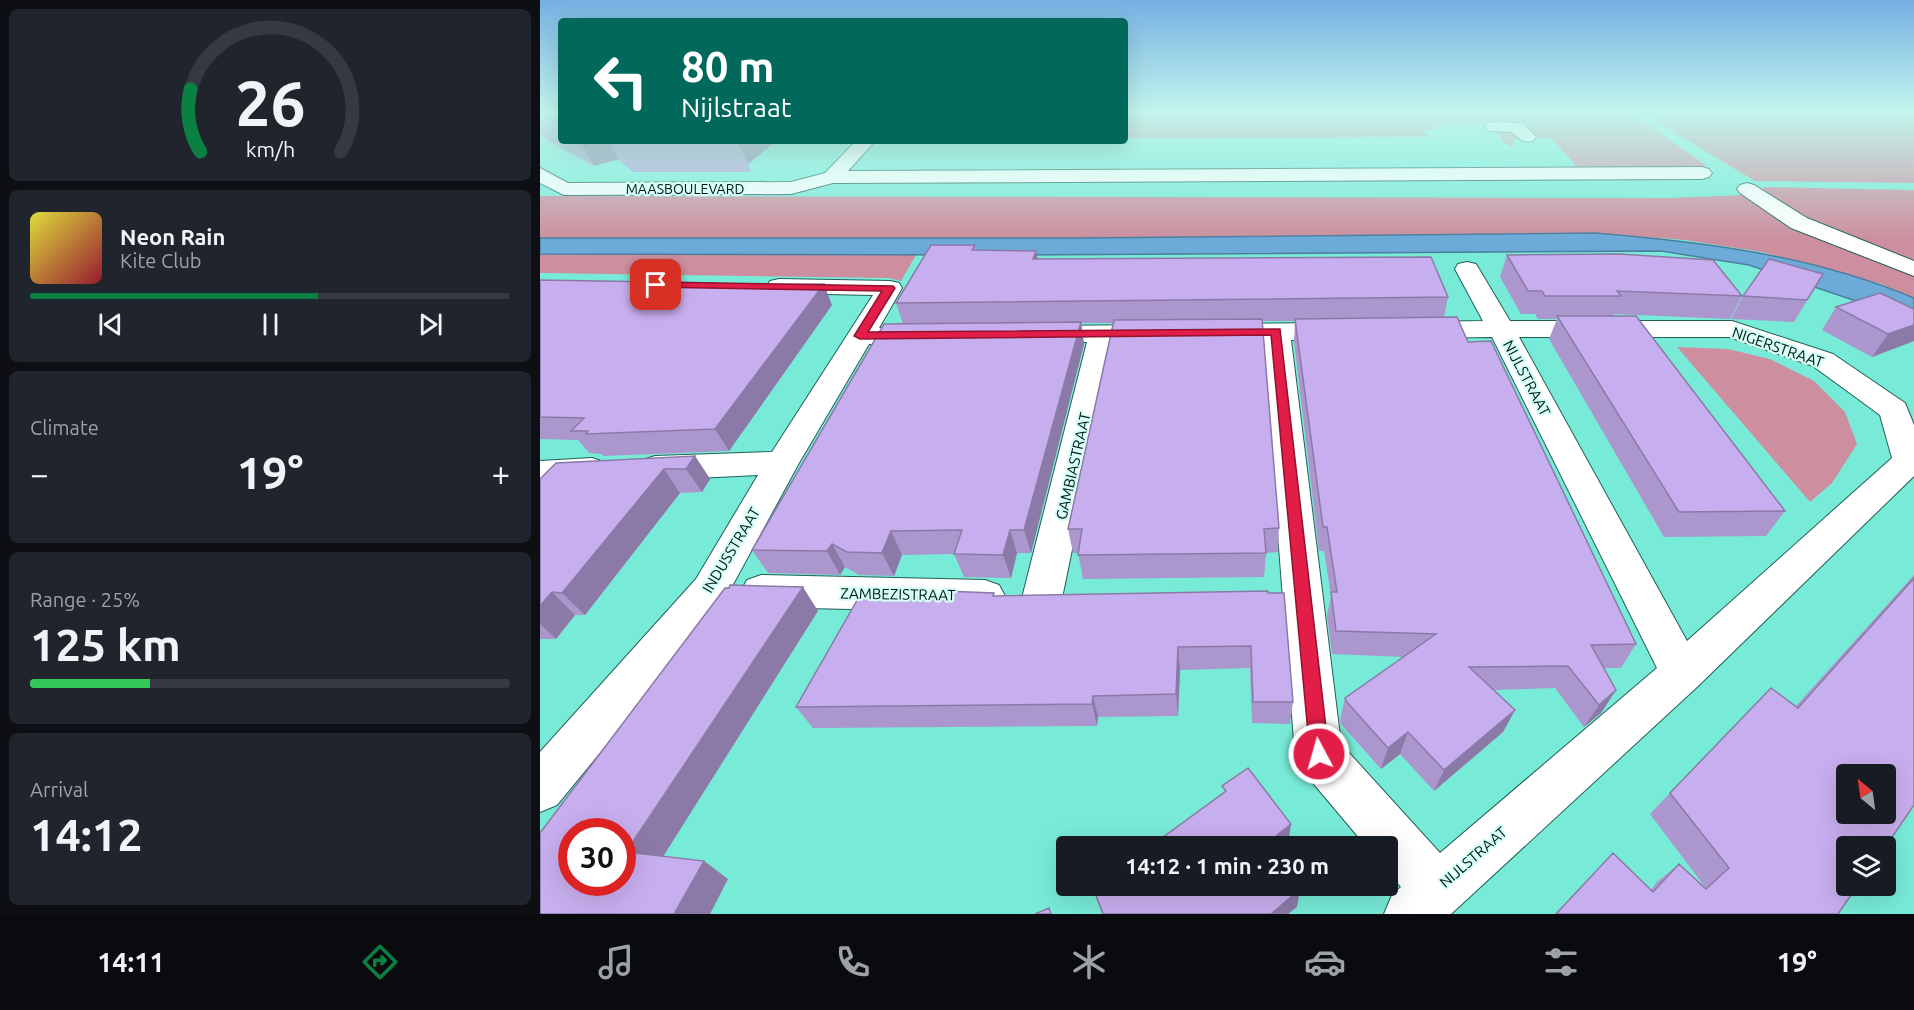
<!DOCTYPE html>
<html lang="en">
<head>
<meta charset="utf-8">
<style>
  :root { --surface:#171b24; --page:#20242c; --text:#f1f3f6; --muted:#9ea1a6; --line:#363941; --accent:#0b8043 }
  body { margin:0; font-family:Ubuntu,sans-serif; background:var(--page); color:var(--text); height:100vh; display:flex; flex-direction:column; font-size:22px; white-space:nowrap }
  * { box-sizing:border-box; margin:0 }
  p { font-size:20px; color:var(--muted) }
  .icon { flex:none; width:33px; height:33px; fill:none; stroke:currentColor; stroke-width:2; stroke-linecap:round; stroke-linejoin:round }
  .map { position:relative; flex:1; overflow:hidden }
  .sheet { display:flex; flex-direction:column; gap:9px; padding:9px; background:#0d0f14; width:540px }
  .sheet>* { flex:none }
  .top-card { position:absolute; left:18px; top:18px; width:570px; height:126px; border-radius:6px; box-shadow:0 6px 24px #0002; background:#00695c; color:#fff; overflow:hidden }
  .needle { width:39px; rotate:331deg }
  .tools { position:absolute; left:1296px; top:764px; display:grid; gap:12px }
  .tools a { display:grid; place-items:center; width:60px; height:60px; border-radius:6px; background:var(--surface); box-shadow:0 6px 24px #0002; font-size:30px }
  .speed { position:absolute; left:18px; top:818px; display:flex; gap:12px; font-size:30px; font-weight:700; text-align:center }
  .speed>* { display:grid; place-content:center; width:78px; height:78px; border-radius:50%; background:var(--surface); box-shadow:0 6px 24px #0002; line-height:1 }
  .speed .limit { border:9px solid #d22; background:#fff; color:#111 }
  .pin { position:absolute; display:grid; place-items:center; width:51px; height:51px; color:#fff; margin:-26px; border-radius:12px; box-shadow:0 3px 9px #0006 }
  .me { position:absolute; width:66px; margin:-33px; rotate:354deg; stroke-linejoin:round; filter:drop-shadow(0 0 4px #0008) }
  .turn { display:flex; align-items:center; gap:21px; height:126px; padding:0 24px; font-size:27px }
  .turn .icon { width:78px; height:78px; stroke-width:2.5 }
  .turn b { display:block; font-size:42px; line-height:51px }
  .big { font-size:45px; font-weight:600; line-height:1.1 }
  .sheet .widget { flex:1; display:flex; flex-direction:column; justify-content:center; gap:9px; min-width:0; padding:0 21px; border-radius:9px; background:var(--page) }
  .sheet .dial { align-items:center; gap:0 }
  .dial svg { height:156px; overflow:visible; fill:none; stroke:var(--line); stroke-width:7; stroke-linecap:round; text-anchor:middle }
  .dial text { fill:var(--text); stroke:none }
  .song { display:flex; align-items:center; gap:18px }
  .cover { width:72px; height:72px; border-radius:9px; background:linear-gradient(135deg,hsl(60 70% 55%),hsl(350 70% 35%)) }
  .played { height:6px; border-radius:3px; background:linear-gradient(90deg,var(--accent) 60%,var(--line) 60%) }
  .keys { display:flex; justify-content:space-around; direction:ltr }
  .heat { display:flex; justify-content:space-between; align-items:center; font-size:33px; direction:ltr }
  .charge { height:9px; border-radius:4px; background:linear-gradient(90deg,#34c759 25%,var(--line) 0) }
  .trip { position:absolute; left:516px; top:836px; width:342px; height:60px; border-radius:6px; background:var(--surface); box-shadow:0 6px 24px #0002; font-weight:600; line-height:60px; text-align:center }
  .tab-bar { display:flex; height:96px; justify-content:space-around; align-items:center; background:#090b0e; color:var(--muted) }
  .tab-bar .icon { width:42px; height:42px }
  .tab-bar .on { color:var(--accent) }
  .tab-bar b { font-size:27px; color:var(--text) }
  main { display:flex; flex:1; min-height:0 }
  .map>svg:first-child { display:block }
  .green { fill:#cd8f9f }
  .water { fill:#6caad8; stroke:#4c7e9d; stroke-width:1.5 }
  .lines { fill:none; stroke-linecap:round; stroke-linejoin:round }
  .minor-casing { stroke:#215f56; stroke-width:2 }
  .minor { fill:#fff; fill-rule:evenodd }
  .wall { fill:#ab96cd }
  .shaded-wall { fill:#8b7aa7 }
  .building { fill:#c7aeee; stroke:#8b7aa7; stroke-width:1.5; fill-rule:evenodd }
  .route { fill:#e11d48; stroke:#92132f; stroke-width:1.5 }
  .labels { text-anchor:middle; dominant-baseline:central; stroke-width:4.5; stroke-linejoin:round; paint-order:stroke }
  .far-street-label { font-size:14px; fill:#011814; stroke:#d5fef6 }
  .street-label { font-size:15px; fill:#011814; stroke:#d5fef6 }
</style>
</head>
<body>
<main>
<section class="sheet">
<div class="widget dial"><svg viewBox="0 0 100 80">
<path d="M14 69A42 42 0 1 1 86 69"/>
<path d="M14 69A42 42 0 0 1 9 37" stroke="#0b8043"/>
<text x="50" y="56" font-size="32" font-weight="700">26</text>
<text x="50" y="72" font-size="11">km/h</text>
</svg></div>
<div class="widget">
<div class="song"><i class="cover"></i><div><b>Neon Rain</b><p>Kite Club</p></div></div>
<div class="played"></div>
<div class="keys"><svg class="icon" aria-label="previous" viewBox="0 0 24 24"><path d="M18 5L8 12l10 7zM5 5v14"/></svg><svg class="icon" aria-label="pause" viewBox="0 0 24 24"><path d="M8 5v14M16 5v14"/></svg><svg class="icon" aria-label="next" viewBox="0 0 24 24"><path d="M6 5l10 7-10 7zM19 5v14"/></svg></div>
</div>
<div class="widget"><p>Climate</p>
<div class="heat"><a>−</a><b class="big">19°</b><a>+</a></div>
</div>
<div class="widget"><p>Range · 25%</p><b class="big">125 km</b><div class="charge"></div></div>
<div class="widget"><p>Arrival</p><b class="big">14:12</b></div>
</section>
<div class="map">
<svg width="1374" height="914" viewBox="0 0 1374 914">
  <rect width="100%" height="100%" fill="#78ebd8"/>
  <path class="green" d="M585,112H1090L1167,166L1040,170L1011,138H975L972,147L963,142L951,123L895,124L898,129L884,130L889,137L585,138Z
    M1100,112H1374V183L1215,181Z
    M1224,187L1374,190V263L1265,218L1221,191Z
    M1206,195L1374,275V298L1341,284L1222,252L1145,240L1055,233L539,238H0V196L1129,198Z
    M0,254L376,255L361,281L348,278L0,273Z
    M1137,347L1188,349L1230,359L1274,381L1305,412L1317,444L1292,483L1270,502Z"/>
  <path class="water" d="M1055,233C1165,242 1271,255 1374,298V325L1316,301L1209,265L1121,251L476,255L0,254V238H539Z"/>
  <g class="lines">
    <g class="minor-casing">
      <path id="minor" d="M954,122L983,123L996,137L993,141C983,143 979,139 972,132L948,131L945,127L948,123Z
        M316,141H335L308,171L1162,167L1169,169L1172,173L1169,177L1162,179L293,183L251,194L24,195L0,183V168L28,183L251,182L285,173Z
        M1207,183L1214,185L1267,218L1374,261V276L1251,228L1200,193L1197,189L1200,185Z
        M927,262L936,264L970,321H1192L1293,354L1365,403L1374,425V476L1157,687L911,914H844L852,895L861,887L848,872V846H826L762,770L755,754L723,340H679L669,338L665,332L669,326L679,324L798,323L808,325L811,331L808,337L798,339L751,340L801,744L900,853L1117,668L952,337L877,338L867,336L864,330L867,324L877,322L943,321L915,269L918,264ZM979,337H1189L1273,366L1340,415L1352,458L1147,641Z
        M239,279L350,281L359,283L362,288L339,328L381,327L391,329L395,335L391,341L381,343L329,344L259,463L184,601L17,805L0,812V752L156,579L218,475L115,480L103,476L98,468L103,460L115,456L232,452L333,295L239,293L230,291L227,286L230,281Z
        M615,325L625,327L629,333L625,339L615,341H575L522,598L516,610L502,614L488,610L482,598L547,342H499L489,340L485,334L489,328L499,326Z
        M52,458L64,462L69,470L64,478L52,482L0,485V461Z
        M221,575L445,580L459,585L465,596L459,607L445,612L221,607L207,602L201,591L207,580Z"/>
    </g>
    <use href="#minor" class="minor"/>
  </g>
  <path class="wall" d="M0,112H21V141H236L208,164L211,172H92L79,159L54,166L0,136Z
    M435,245L436,250L498,259L908,297L904,317L928,342L1096,644L1081,668H1064L1076,690L1061,713L1044,727L1015,688L953,690L975,710L963,732L894,791L860,754L841,769L801,724L800,720L805,698L864,657L792,654L787,616L791,596L784,551H779L754,341L755,321H722L739,528L738,552L726,553L724,577L543,579L538,553H533L528,529L573,323H541L544,344L491,553H477L471,578L424,577L414,554L362,555L354,576L319,575L305,567L300,575L228,573L212,550L363,324L356,303Z
    M967,255L1202,296L1190,319L1074,314L1073,316L1245,511L1226,536L1124,537L1009,339L1017,319H998L995,314H981L960,277Z
    M1283,274L1254,322L1191,319L1203,296Z
    M0,280L175,283L176,285L292,305L189,451L64,456L61,454L49,453L38,440L0,439Z
    M1296,307L1374,309V341L1332,357L1282,330Z
    M155,456L170,479L162,492L140,493L45,615H35L16,639H0V479Z
    M1374,575V805L1298,914H1015L1073,853L1111,890L1117,882L1139,864L1164,887H1165L1110,814L1231,688L1256,706Z
    M728,591L753,702L750,724L712,723L710,668L640,670L638,716L558,717L557,726L273,728L256,707L455,596Z"/>
  <path class="shaded-wall" d="M40,141H69L79,159L54,166Z
    M197,141H236L208,164Z
    M496,251L500,272L493,259Z
    M284,284L292,305L189,451L175,429Z
    M541,322L544,344L491,553L484,530Z
    M1374,325V341L1332,357L1348,334Z
    M155,456L170,479L162,492L146,469Z
    M124,469L140,493L45,615L22,593Z
    M470,530L477,553L471,578L463,555Z
    M351,531L362,555L354,576L342,553Z
    M292,544L305,567L300,575L287,551Z
    M263,587L278,611L114,871L86,852Z
    M12,592L35,615L16,639L0,624V606Z
    M638,647L640,670L638,716L636,694Z
    M1076,690L1061,713L1044,727L1059,705Z
    M553,696L558,717L557,726L552,704Z
    M975,710L963,732L894,791L904,770Z
    M868,732L860,754L841,769L848,748Z
    M751,824L748,844L745,846H727V843Z
    M164,861L188,879L170,914H134Z
    M760,889L757,907L748,914H731Z"/>
  <path class="building" d="M3,112H21V121Z
    M391,245H435L432,250L496,251L493,259L891,257L908,297L356,303Z
    M1079,254L1173,260L1202,296L1077,291L1081,296H1005L1002,291H988L967,255Z
    M1229,259L1283,274L1267,300L1203,296Z
    M0,280L175,283L173,285L284,284L175,429L46,434L48,431H31L44,418L0,417Z
    M1340,293L1374,309V325L1348,334L1296,307Z
    M1017,316H1096L1245,511L1139,512Z
    M917,317L928,342L951,341L1096,644L1051,645L1076,690L1059,705L1028,666L929,667L975,710L904,770L868,732L848,748L806,701L805,698L896,634L796,631L791,592H797L787,527H783L755,319Z
    M722,319L739,528L724,529L726,553L538,555L542,529H528L574,320Z
    M541,322L484,530H470L463,555L414,554L422,530L351,531L342,553L307,552L292,544L287,551L212,550L344,324Z
    M155,456L146,469H124L22,593L12,592L0,606V479L16,463Z
    M1374,578V805L1346,846H1306V885H1318L1298,914H1016L1073,853L1113,892L1139,864L1166,889L1189,868L1130,793L1231,688L1258,708ZM1306,774H1346V813H1306Z
    M190,585L263,587L86,852L164,861L134,914H0V833L185,588H189ZM32,831H82V882H32Z
    M403,591L454,593L453,596L728,591V593H744L753,702H713L711,646L638,647L636,694L553,696L552,704L256,707L319,597L402,596Z
    M708,768L751,824L727,843L730,846H611L686,791L682,786Z
    M552,885H757L760,889L731,914H563Z
    M509,908L511,914H495Z"/>
  <linearGradient id="sky" x2="0" y2="1"><stop stop-color="#76b0e2"/><stop offset="0.47" stop-color="#c2f6ed"/><stop offset="1" stop-color="#c2f6ed" stop-opacity="0"/></linearGradient>
  <rect width="1374" height="239" fill="url(#sky)"/>
  <path class="route" d="M116,282L353,286L355,288L328,332L740,329L789,754L786,761L779,763L773,761L770,754L731,335L320,339L314,336L342,291L112,287L110,285Z"/>
  <g class="labels">
    <g class="far-street-label">
      <text x="145" y="189">MAASBOULEVARD</text>
    </g>
    <g class="street-label">
      <text transform="translate(1238 347) rotate(19)">NIGERSTRAAT</text>
      <text transform="translate(987 378) rotate(62)">NIJLSTRAAT</text>
      <text transform="translate(533 466) rotate(-77)">GAMBIASTRAAT</text>
      <text transform="translate(191 550) rotate(-59)">INDUSSTRAAT</text>
      <text transform="translate(358 594) rotate(1)">ZAMBEZISTRAAT</text>
      <text transform="translate(933 857) rotate(-41)">NIJLSTRAAT</text>
    </g>
  </g>
</svg>
<div class="tools">
<a><svg class="needle" viewBox="-14 -14 28 28"><path d="M0-13l5 13h-10z" fill="#e53935"/><path d="M0 13l5-13h-10z" fill="#9ea1a6"/></svg></a>
<a><svg class="icon" aria-label="layers" viewBox="0 0 24 24"><path d="M12 4l9 5-9 5-9-5zM3 14l9 5 9-5"/></svg></a>
</div>
<div class="speed"><div class="limit">30</div></div>
<div class="pin" style="left:116px;top:285px;background:#d93025"><svg class="icon" aria-label="arrive" viewBox="0 0 24 24"><path d="M6 21V4h12l-3 4 3 4H6"/></svg></div>
<svg class="me" style="left:779px;top:754px" viewBox="-20 -20 40 40"><circle r="17" fill="#e11d48" stroke="#fff" stroke-width="3"/><path d="M0-11L8 9 0 5-8 9z" fill="#fff"/></svg>
<div class="trip">14:12 · 1 min · 230 m</div>
<div class="top-card">
<div class="turn"><svg class="icon" aria-label="left" viewBox="0 0 24 24"><path d="M17 20v-9H6M10 6l-5 5 5 5"/></svg><div><b>80 m</b>Nijlstraat</div></div>
</div>
</div>
</main>
<nav class="tab-bar">
<b>14:11</b>
<svg class="icon on" aria-label="directions" viewBox="0 0 24 24"><path d="M12 3l9 9-9 9-9-9zM9 14v-3h6M13 9l2 2-2 2"/></svg>
<svg class="icon" aria-label="music" viewBox="0 0 24 24"><path d="M9 18V5l10-2v13"/><circle cx="6" cy="18" r="3"/><circle cx="16" cy="16" r="3"/></svg>
<svg class="icon" aria-label="phone" viewBox="0 0 24 24"><path d="M5 4h4l2 5-3 2q2 4 5 5l2-3 5 2v4C11 20 4 13 5 4z"/></svg>
<svg class="icon" aria-label="climate" viewBox="0 0 24 24"><path d="M12 3v18M4 7l16 10M4 17L20 7"/></svg>
<svg class="icon" aria-label="car" viewBox="0 0 24 24"><path d="M5 17H2v-5l4-1 3-4h7l3 4 3 1v5h-3M9 17h6M6 11h13"/><circle cx="7" cy="17" r="2"/><circle cx="17" cy="17" r="2"/></svg>
<svg class="icon" aria-label="filters" viewBox="0 0 24 24"><path d="M4 7h16M4 17h16"/><circle cx="9" cy="7" r="2"/><circle cx="15" cy="17" r="2"/></svg>
<b>19°</b>
</nav>
</body>
</html>
